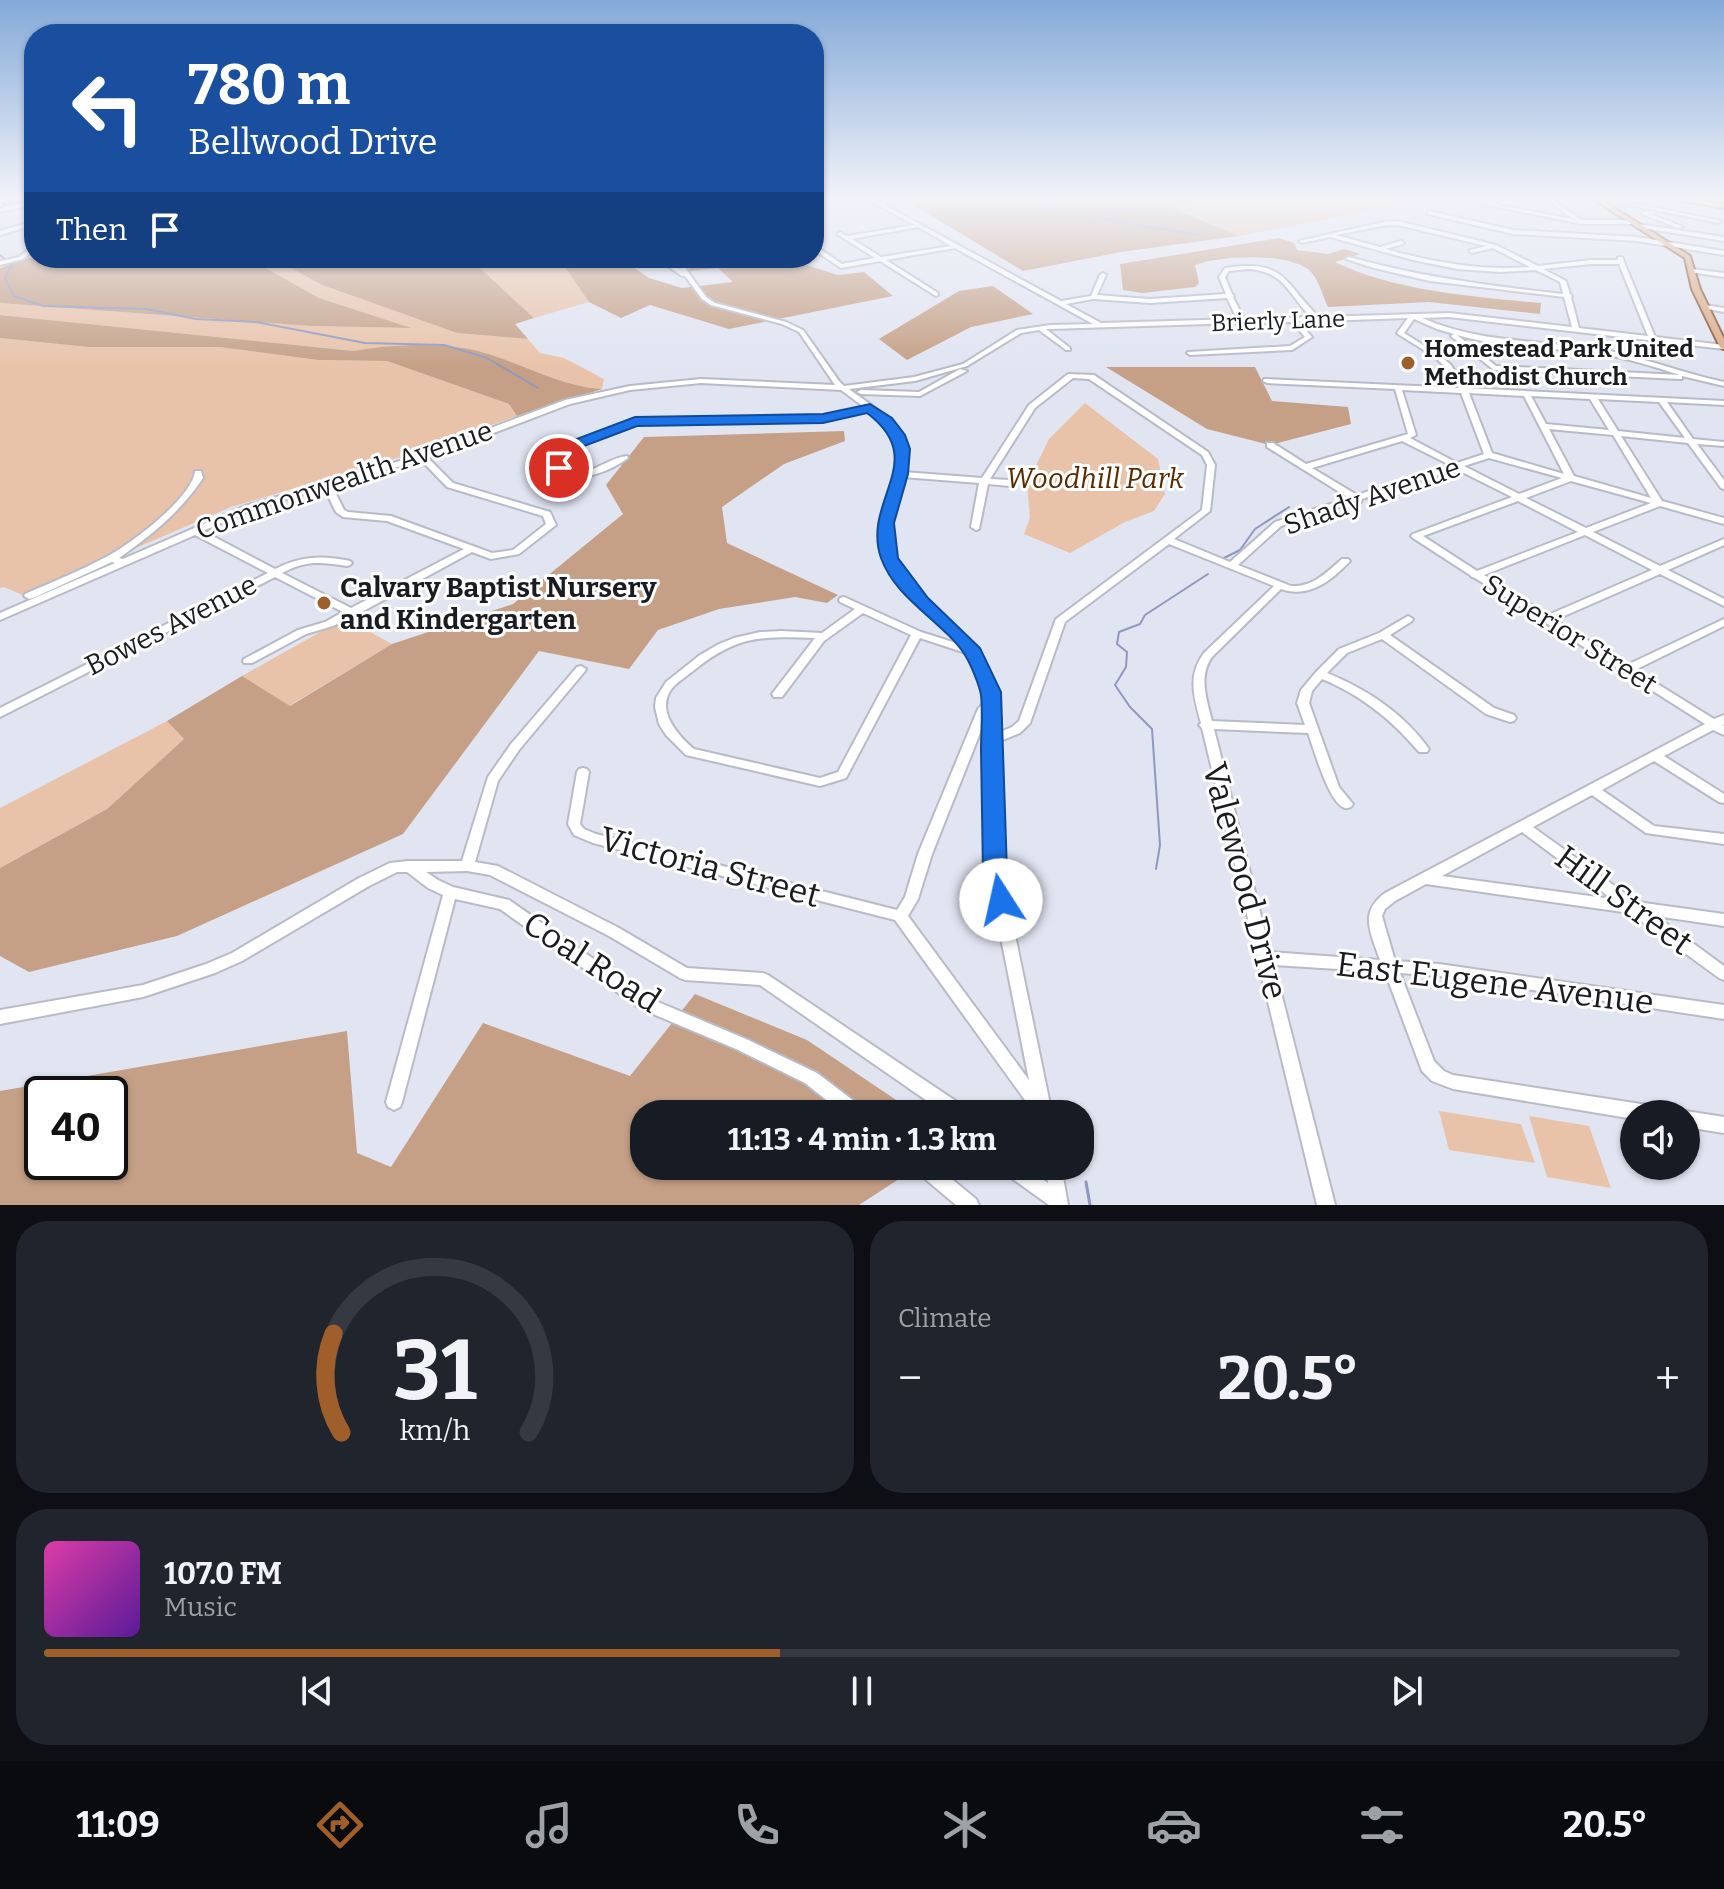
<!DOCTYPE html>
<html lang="en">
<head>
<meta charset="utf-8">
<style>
  :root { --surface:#171b24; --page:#20242c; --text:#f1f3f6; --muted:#9ea1a6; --line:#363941; --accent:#a05e2b }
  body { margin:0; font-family:Bitter,serif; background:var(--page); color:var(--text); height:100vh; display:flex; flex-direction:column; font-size:30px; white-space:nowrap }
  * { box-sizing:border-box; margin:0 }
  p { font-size:26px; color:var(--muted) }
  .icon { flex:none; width:44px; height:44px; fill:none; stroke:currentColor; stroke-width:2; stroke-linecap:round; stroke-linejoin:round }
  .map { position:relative; height:1205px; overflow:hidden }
  .details { display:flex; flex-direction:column; gap:16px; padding:16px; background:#0d0f14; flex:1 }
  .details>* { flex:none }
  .guide { position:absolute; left:24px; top:24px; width:800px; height:244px; border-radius:32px; box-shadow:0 2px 6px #0004; background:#1a4fa0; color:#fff; overflow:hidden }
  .buttons { position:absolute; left:1620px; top:1100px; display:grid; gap:16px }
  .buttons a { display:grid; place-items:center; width:80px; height:80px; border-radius:50%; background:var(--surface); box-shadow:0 2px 6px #0004; font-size:40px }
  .speed { position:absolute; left:24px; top:1076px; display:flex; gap:16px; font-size:40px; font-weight:700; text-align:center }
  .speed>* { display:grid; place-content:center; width:104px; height:104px; border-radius:50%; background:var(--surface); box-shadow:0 2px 6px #0004; line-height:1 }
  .speed .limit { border:4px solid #111; border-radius:12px; background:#fff; color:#111 }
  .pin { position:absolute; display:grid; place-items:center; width:68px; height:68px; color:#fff; margin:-34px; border:4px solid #fff; border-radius:50%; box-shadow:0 2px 8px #0007 }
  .me { position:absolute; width:88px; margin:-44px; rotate:350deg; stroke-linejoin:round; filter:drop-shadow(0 0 6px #0008) }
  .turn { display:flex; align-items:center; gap:28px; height:168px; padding:0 32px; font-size:36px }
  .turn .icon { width:104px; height:104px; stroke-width:2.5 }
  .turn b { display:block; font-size:56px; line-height:68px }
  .then { display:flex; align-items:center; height:76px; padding:0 32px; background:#0003; gap:16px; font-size:30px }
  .big { font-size:60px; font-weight:700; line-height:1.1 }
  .details .widget { flex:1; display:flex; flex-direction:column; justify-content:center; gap:12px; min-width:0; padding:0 28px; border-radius:32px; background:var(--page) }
  .details .dial { align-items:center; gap:0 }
  .dial svg { height:208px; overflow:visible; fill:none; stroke:var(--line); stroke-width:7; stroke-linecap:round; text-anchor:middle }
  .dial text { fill:var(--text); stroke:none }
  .song { display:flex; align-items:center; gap:24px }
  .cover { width:96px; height:96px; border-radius:12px; background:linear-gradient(135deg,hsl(320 70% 55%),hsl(270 70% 35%)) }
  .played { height:8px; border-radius:4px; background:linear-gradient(90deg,var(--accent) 45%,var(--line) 45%) }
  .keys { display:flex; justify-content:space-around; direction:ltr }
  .heat { display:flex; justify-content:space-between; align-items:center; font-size:44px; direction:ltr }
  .details .tiles { flex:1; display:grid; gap:16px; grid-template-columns:1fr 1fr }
  .widget:last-child { grid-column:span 2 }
  .trip { position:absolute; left:630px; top:1100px; width:464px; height:80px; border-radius:32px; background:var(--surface); box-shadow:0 2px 6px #0004; font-weight:700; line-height:80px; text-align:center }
  .dock { display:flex; height:128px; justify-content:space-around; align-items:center; background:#090b0e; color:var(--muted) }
  .dock .icon { width:56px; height:56px }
  .dock .current { color:var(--accent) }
  .dock b { font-size:36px; color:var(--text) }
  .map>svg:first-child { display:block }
  .green { fill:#e9c3a9 }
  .forest { fill:#c5a086; fill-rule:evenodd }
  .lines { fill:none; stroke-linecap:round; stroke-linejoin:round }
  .stream-far1 { stroke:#8f99bf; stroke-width:2 }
  .stream { stroke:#8f99bf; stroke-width:3 }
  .minor-casing { stroke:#b8bbc7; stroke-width:4 }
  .major-casing { stroke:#88552f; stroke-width:4 }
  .minor { fill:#fff; fill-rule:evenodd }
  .major { fill:#dbac86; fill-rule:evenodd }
  .rail-casing { stroke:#73757e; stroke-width:4 }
  .rail { stroke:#fff; stroke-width:2; stroke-dasharray:3; stroke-linecap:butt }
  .route { fill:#1a73e8; stroke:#114b97; stroke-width:2 }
  .poi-dot { fill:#a05e2b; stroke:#fff; stroke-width:3 }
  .labels { text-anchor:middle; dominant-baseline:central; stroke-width:6; stroke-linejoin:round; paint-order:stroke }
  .far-street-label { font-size:24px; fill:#1b1c21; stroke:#fff }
  .far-poi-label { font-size:24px; font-weight:bold; fill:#1b1c21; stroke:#fff; text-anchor:start }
  .park-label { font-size:28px; font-style:italic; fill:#5b2b00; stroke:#fff }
  .street-label { font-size:28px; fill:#1b1c21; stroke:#fff }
  .poi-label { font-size:28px; font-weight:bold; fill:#1b1c21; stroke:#fff; text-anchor:start }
  .near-street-label { font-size:34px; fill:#1b1c21; stroke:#fff }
</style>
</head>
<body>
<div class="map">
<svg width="1724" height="1205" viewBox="0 0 1724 1205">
  <rect width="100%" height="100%" fill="#e1e5f2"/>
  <path class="green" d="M1213,199H1400L1412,203L1239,236L1167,207Z
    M248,258H272L322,285L457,333L528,339L540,353L564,358L604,379L602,389C558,386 521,362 478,351C444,342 388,344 355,351L0,315V303L311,326L407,328L319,298Z
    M469,258H492L498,263L512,261V258H564L565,266L589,302L534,318Z
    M0,338L88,347H219L318,360L387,361L509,404L517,416L411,454L231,507L25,596L4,587L0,588Z
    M1085,403L1158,459L1165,494L1154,511L1125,522L1070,553L1024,534L1030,518L1027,484L1049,439Z
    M345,618L392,644L289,706L242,676Z
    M167,721L184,739L107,809L0,868V808Z
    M1439,1111L1521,1124L1535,1163L1449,1150Z
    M1529,1116L1589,1126L1611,1188L1547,1177Z"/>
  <path class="forest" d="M932,199H1213L1169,207L1239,236L1121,252L1023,271L910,203Z
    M1279,238L1294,243L1297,250L1328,254L1344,249L1360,254L1335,262C1394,291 1476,297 1541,303L1540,314L1429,302L1328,307C1323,297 1319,280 1311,272C1292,252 1219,255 1195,265L1199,283L1195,287L1142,293L1123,290L1120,264Z
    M34,256L248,258L319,298L411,328L311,326L0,303V268Z
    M272,258H469L534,318L515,324L528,339L457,333L322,285Z
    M563,258H599L600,266L629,264L649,278L682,288L733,282L718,268L690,271L682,258H784L838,275L864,272L893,296L729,329L650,305L621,318L589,302L563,264Z
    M993,286L1033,314L971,327L907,360L879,339L959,291Z
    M0,315L354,351C388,344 444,342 478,351C521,362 558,386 602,389L517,416L509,404L387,361L318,360L219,347H88L0,338Z
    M1106,367H1255L1272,401L1348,407L1351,424L1270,445L1207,429Z
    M844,431L845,441L784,464L722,507L727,543L838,595L827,603L795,597L719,609L658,630L629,669L539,651L403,834L177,936L29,972L0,956V868L107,809L184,739L167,721L242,676L290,706L392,644L513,604L623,514L606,485L644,437Z
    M695,994L807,1040L917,1114H644V1166H919L859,1205H0V1091L347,1031L357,1153L391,1167L483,1023L630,1076ZM42,1094H110V1162H42Z"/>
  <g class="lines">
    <path class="stream-far1" d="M1029,199L1088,217L1200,235
      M0,255L5,259
      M12,264L5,278L14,296L43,306L146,309L196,319L256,322L365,343L444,345L487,358L538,388
      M1222,559L1240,550L1255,529L1289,507
      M1156,869L1160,845L1152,729L1130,707L1115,685L1126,667L1127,652L1117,644L1119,632L1140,624L1145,615L1208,574"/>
    <path class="stream" d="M1086,1182L1090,1205"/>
    <g class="minor-casing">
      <path id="minor" d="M893,199H904L883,204L1061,301L1091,296L1100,275L1103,273L1106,275L1097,295L1150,299L1226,294L1219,277L1225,268C1286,259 1282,281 1319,317L1449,313L1572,327L1564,297L1430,281L1374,268L1346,259L1349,257C1420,277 1491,286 1563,294L1560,282L1536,270L1500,272L1457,269L1413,260L1330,237L1302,243L1299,241L1388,221L1402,222L1496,245L1538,266L1591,260H1618V257H1622L1655,337L1724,345V349L1449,317L1422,318C1480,343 1537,340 1598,349C1641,356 1681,373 1724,382V386L1682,376V379H1679L1494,370L1452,337L1451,336L1454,334L1437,329L1414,319L1404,333L1439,355L1450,364L1467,388L1724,401V405L1667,402L1693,439L1724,442V446L1697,444L1724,480V489L1721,488L1688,443L1621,436L1662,501L1724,518V524L1660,506L1593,532L1660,566L1724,539V545L1668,570L1724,599V606L1660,574L1555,620L1627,665L1724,619V626L1635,670L1714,719L1724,715V724L1723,725L1724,726V735L1713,730L1664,756L1724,794V803L1719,802L1654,761L1602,790L1654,826L1724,834V844L1646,833L1592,795L1533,827L1637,902L1724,914V926L1656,916L1724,966V980L1719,978L1630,913L1426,884L1395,901L1385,909L1382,916L1395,961L1439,964L1724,1005V1019L1439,976L1400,973L1434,1061L1444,1071L1453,1075L1654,1106L1660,1108L1662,1114H1634V1119L1453,1089L1432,1081L1422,1071L1385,972L1274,965L1335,1205H1317L1202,728L1199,725L1201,723C1194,697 1187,676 1204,653L1274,586L1169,544L1065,622L1030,723L1020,733L998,742L1002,872L1052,1114H1035L895,920L593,843L574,835L568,824L577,772L579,769L583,768L587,769L589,772L580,824L584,829L596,834L897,910L905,897L918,854L978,709L986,700L985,692L969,654L920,638L846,778L820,786L686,755L666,735L659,724L655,707L656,698L666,682L700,655L719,644L734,638L760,632L781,631L822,633L855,609L840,602L839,600L840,598L844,597L921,632L959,644C935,620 898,591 886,559C874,528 893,498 897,467C897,462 900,454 899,449C896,432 881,420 868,411L823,421L636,424L566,451L558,461C579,488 604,458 627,456L628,458C612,470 577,486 558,471C556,469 552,464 550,461L560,447L635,420L823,417L864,407L841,390L701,383L630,390L570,404L428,458L453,483L550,512L556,525L519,554L491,559L472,552L356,615L333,626L306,634L252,663H244L243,661L244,659L298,630L325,622L343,612L275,577L0,717V708L268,573L195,535L0,620V613L115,563L112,562L33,598L29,599L24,596L25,594C52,582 80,571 106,557C130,545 193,497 195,471H201L203,478C181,511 152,535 119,558L123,559L245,506L322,484L323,481L329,482L420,455L565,400L630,386L701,379L835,385L799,332L782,324L711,305L702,299L685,276H682L656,258H663L681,270L672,258H678L706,297L715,303L786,322L803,330L839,381L844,386L914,377L963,364L1017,330L1050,325L1093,324L955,248L886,260L938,293V295L936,296L880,261L841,268L814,250V245L842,264L875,258L837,234L840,232L847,236L914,225L875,203ZM1388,225L1402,226L1486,246L1470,250L1469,251L1472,253L1493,248L1530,267C1480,271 1433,262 1385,249L1403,244L1404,243L1401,241L1380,247L1336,235ZM918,227L951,246L881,257L852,239ZM1591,264H1619L1648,336L1579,328L1571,297L1572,296L1570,294L1566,281L1543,269ZM1248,269C1286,272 1287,293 1311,317L1244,319L1233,297L1234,296L1232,294L1225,277L1229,271ZM1227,298L1237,319L1101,323L1066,304L1093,299L1150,303ZM1408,318L1397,333L1398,334L1435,357L1445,367L1459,388L1264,379L1263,381L1267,383L1395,389L1408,434L1306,464L1273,443H1267V447L1349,498L1275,522L1230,562L1174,539L1210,511L1215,465L1208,452L1094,375L1068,374L1029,405L982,478L904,472C905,465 907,458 907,452C906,425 869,404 849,389L915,381L967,366L1021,333L1039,330L1066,350H1070V348L1046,329H1050L1240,323L1243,325L1246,323L1292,322L1305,337L1290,346L1188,352L1187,353L1190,355L1292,350L1312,337L1298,321H1315L1319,323L1322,321ZM1457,335C1501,348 1549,347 1594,353C1624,357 1652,366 1680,375L1496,366ZM1073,378L1089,379L1095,383L1202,455L1207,465L1202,510L1056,619L1019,721L1012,727L998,733L997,692L979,652L926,600L906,578L895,558L890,532L903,477L979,483L971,527L976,530L979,529L988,484L1010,486L1014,483L1010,480L990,479L1035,408ZM1402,390L1461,393L1484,454L1457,463L1410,438L1416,435ZM1469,393L1524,396L1564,474L1492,453ZM1531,396L1590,399L1609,430L1546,424ZM1598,399L1659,402L1685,438L1618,431ZM1549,429L1613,435L1651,498L1574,476ZM1402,441L1450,465L1357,495L1312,468ZM1489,458L1562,478L1519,494L1464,466ZM421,460L447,487L543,516L546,524L513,550L492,553L391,516L348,512L344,510L332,486ZM1456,469L1512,497L1413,534L1411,536L1413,538L1470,575L1472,577L1475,578L1705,724L1385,893C1358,913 1371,933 1380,960L1270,952L1214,729L1308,733C1314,749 1329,804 1345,808C1347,809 1349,807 1351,807L1353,804L1339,787L1309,703L1312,691L1322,679C1361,695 1392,720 1419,752H1427L1429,749C1404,714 1367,689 1327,673L1347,653L1382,639L1486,714L1510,722L1514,721L1516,718L1514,715L1494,708L1390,635L1412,621L1413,619L1408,616L1379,633L1339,649L1316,672L1301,690L1297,703L1305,725L1212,721C1207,701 1198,676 1212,657L1281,589C1309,599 1332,580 1350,561L1348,559H1342C1326,573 1313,587 1291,586L1238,565L1281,526L1355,502H1361L1362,499ZM1571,481L1651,503L1586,528L1526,498ZM324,488L336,512L343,517L387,521L464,549L351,608L282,573C306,560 321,562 347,566L350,565L352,563L350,561C322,555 301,556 275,569L203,531L251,510ZM1518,501L1578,532L1477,571L1423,536ZM1585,535L1652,570L1548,615L1484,575ZM863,613L911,635L838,772L820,778L694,749C676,734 654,708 674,686C680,680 687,676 693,671C709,658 727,646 747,641C769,636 792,637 815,638L772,694L774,697H782L824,641ZM986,718L988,872L1029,1080L908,916L918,899L932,854ZM1522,832L1612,899L1442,876Z
        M1495,199H1502L1492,204L1573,219L1546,199H1552L1581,220H1631L1634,222L1631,224H1581L1483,204Z
        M1602,199H1612L1721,221L1718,223Z
        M34,200V204L0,212V208Z
        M1429,211L1513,230L1637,237L1724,251V255L1637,241L1513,234L1427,214Z
        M1644,211H1655V213L1651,214L1683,227L1678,228L1642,214Z
        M34,221V225L0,235V231Z
        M1638,224L1724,237V241L1636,227L1635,226Z
        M34,245V250L23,259L0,265V261L19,257Z
        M1692,269L1724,273V277L1690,272V270Z
        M1705,305L1724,308V312L1703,308V306Z
        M960,369L967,371L920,396L861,394L857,392L861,390L919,392Z
        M581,666L586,669L585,671L519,750L498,781L475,862L498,866L619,928L687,968L763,973L768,975L966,1108L968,1114H946L760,985L685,980L680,978L609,936L490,875L467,871L426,872L438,880L453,887L509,900L651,999L746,1039L817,1073L863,1108L865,1114H844L805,1083L736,1049L641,1009L500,909L455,899L402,1102L400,1107L394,1110L388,1107L386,1102L443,895L428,888L407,872H397L369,886L242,961L215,973L143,997L0,1024V1010L143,985L206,964L232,953L359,878L390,863L408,861H462L488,777L511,744L577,667Z
        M1686,1111L1724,1117V1133L1686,1127V1114H1680Z
        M915,1166H936L976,1199L979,1205H956L917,1172Z
        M1001,1166H1023L1048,1183L1045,1166H1061L1068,1205H1049L1003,1172Z"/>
    </g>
    <g class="major-casing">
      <path id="major" d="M1593,199H1600L1690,256L1700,289L1724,339V349L1720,347L1692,289L1685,258Z
        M1672,199H1686L1724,204V208Z"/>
    </g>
    <use href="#minor" class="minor"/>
    <use href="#major" class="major"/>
    <g class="rail-casing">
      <path id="rail" d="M0,205L26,199"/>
    </g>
    <use href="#rail" class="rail"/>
  </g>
  <linearGradient id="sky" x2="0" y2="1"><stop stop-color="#84a9d8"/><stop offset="0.54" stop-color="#f2f3f9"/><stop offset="1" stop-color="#f2f3f9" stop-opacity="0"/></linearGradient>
  <rect width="1724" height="368" fill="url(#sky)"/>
  <path class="route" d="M870,404L892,418L905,435L910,449L908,474L894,523L898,558L928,598L980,648L1001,692L1007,872L1014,900L1010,907L1001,910L992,907L983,872C982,832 982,791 981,750C981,732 983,713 981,695C979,684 971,665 965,655C943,621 896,600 881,558C861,500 931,461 867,413L823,423L637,426L568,452L562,461L567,468L564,471H554L547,461L558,446L635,417L823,414Z"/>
  <g class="poi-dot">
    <circle cx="1408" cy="363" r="8"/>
    <circle cx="324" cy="603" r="8"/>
  </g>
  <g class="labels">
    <g class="far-street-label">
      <text transform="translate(1278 321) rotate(-2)">Brierly Lane</text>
    </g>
    <g class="far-poi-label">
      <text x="1424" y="349">Homestead Park United<tspan x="1424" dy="28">Methodist Church</tspan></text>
    </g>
    <g class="park-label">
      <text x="1095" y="478">Woodhill Park</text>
    </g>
    <g class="street-label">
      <text transform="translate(344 480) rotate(-19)">Commonwealth Avenue</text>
      <text transform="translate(1372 496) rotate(-19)">Shady Avenue</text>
      <text transform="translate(171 625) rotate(-27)">Bowes Avenue</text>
      <text transform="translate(1570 634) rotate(32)">Superior Street</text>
    </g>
    <g class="poi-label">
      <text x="340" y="587">Calvary Baptist Nursery<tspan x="340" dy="32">and Kindergarten</tspan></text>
    </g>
    <g class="near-street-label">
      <text transform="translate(710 867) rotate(15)">Victoria Street</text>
      <text transform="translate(1245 881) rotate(75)">Valewood Drive</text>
      <text transform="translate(1624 900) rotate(36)">Hill Street</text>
      <text transform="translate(592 962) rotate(33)">Coal Road</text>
      <text transform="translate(1495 983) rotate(7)">East Eugene Avenue</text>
    </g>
  </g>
</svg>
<div class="buttons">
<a><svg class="icon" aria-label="sound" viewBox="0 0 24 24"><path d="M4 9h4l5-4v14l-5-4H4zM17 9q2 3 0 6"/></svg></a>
</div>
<div class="speed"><div class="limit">40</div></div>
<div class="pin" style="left:559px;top:468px;background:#d93025"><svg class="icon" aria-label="arrive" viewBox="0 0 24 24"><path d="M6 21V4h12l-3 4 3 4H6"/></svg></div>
<svg class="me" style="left:1001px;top:900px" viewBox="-20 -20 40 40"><circle r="19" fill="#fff"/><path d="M0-13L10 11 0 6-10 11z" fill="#1a73e8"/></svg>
<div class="trip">11:13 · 4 min · 1.3 km</div>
<div class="guide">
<div class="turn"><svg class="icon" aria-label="left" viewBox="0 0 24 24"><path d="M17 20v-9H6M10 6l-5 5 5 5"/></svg><div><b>780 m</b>Bellwood Drive</div></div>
<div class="then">Then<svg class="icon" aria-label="arrive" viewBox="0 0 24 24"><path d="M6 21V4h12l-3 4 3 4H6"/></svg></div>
</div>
</div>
<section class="details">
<div class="tiles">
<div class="widget dial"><svg viewBox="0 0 100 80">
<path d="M14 69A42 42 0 1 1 86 69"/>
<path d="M14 69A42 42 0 0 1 11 31" stroke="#a05e2b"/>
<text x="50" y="56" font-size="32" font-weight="700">31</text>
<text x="50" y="72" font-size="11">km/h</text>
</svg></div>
<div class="widget"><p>Climate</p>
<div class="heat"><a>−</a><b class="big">20.5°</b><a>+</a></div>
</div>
<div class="widget">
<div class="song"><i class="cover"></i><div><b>107.0 FM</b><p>Music</p></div></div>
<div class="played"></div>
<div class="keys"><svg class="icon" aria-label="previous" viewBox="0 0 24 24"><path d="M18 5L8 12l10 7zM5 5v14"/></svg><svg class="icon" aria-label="pause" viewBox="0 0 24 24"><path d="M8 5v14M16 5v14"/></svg><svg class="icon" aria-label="next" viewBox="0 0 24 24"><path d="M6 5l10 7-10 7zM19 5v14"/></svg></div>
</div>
</div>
</section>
<nav class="dock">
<b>11:09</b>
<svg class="icon current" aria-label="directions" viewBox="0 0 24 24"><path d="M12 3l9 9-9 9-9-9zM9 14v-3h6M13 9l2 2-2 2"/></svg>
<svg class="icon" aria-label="music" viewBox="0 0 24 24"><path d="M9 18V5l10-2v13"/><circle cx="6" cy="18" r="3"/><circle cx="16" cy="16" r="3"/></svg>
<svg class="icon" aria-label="phone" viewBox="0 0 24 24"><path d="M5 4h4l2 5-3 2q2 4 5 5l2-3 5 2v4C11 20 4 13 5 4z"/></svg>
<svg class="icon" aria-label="climate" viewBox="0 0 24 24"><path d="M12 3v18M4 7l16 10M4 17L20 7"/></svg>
<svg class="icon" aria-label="car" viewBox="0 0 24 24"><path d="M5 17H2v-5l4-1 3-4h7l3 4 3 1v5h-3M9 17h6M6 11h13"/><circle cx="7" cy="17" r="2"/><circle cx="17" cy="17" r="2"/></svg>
<svg class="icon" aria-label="filters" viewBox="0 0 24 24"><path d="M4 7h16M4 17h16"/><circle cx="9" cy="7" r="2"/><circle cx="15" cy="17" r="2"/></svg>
<b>20.5°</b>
</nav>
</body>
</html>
